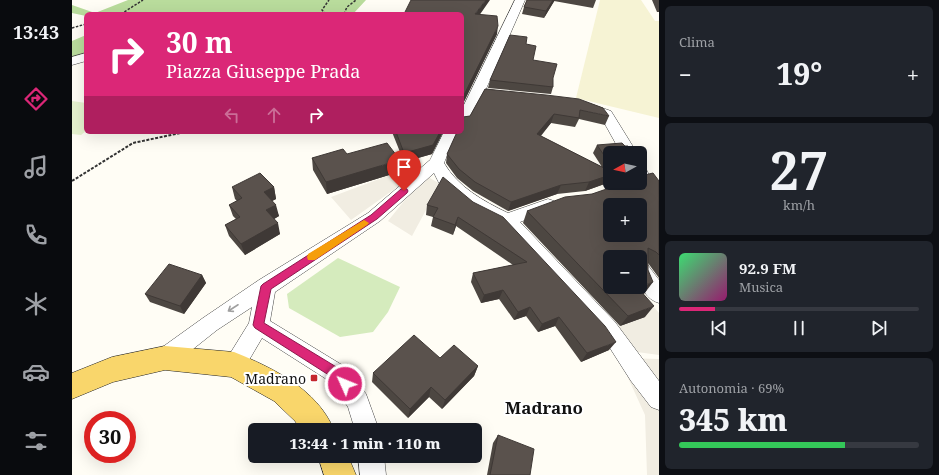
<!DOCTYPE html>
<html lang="it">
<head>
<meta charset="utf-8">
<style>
  :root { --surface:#171b24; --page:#20242c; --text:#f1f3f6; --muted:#9ea1a6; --line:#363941; --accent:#db2777 }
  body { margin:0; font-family:"Noto Serif",serif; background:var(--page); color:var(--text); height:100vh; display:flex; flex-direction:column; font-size:15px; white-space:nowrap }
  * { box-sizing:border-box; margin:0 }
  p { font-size:13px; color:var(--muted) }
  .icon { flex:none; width:22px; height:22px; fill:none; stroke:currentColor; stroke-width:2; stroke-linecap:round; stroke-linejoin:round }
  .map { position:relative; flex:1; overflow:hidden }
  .sheet { display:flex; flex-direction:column; gap:6px; padding:6px; background:#0d0f14; width:280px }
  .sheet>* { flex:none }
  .banner { position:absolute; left:12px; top:12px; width:380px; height:122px; border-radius:6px; box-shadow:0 4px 16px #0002; background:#db2777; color:#fff; overflow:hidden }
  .needle { width:26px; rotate:262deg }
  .fabs { position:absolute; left:531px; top:146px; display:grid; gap:8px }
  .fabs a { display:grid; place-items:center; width:44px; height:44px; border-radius:6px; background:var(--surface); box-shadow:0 4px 16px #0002; font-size:20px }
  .speed { position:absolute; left:12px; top:411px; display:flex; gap:8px; font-size:20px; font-weight:700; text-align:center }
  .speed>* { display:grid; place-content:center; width:52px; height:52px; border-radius:50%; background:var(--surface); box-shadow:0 4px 16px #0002; line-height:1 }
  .speed .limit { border:6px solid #d22; background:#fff; color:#111 }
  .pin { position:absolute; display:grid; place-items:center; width:34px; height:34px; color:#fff; margin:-41px -17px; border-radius:50% 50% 50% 0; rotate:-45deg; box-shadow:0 0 4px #0007 }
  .pin .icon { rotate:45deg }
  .me { position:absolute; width:44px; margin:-22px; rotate:314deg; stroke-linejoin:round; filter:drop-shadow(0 0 3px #0008) }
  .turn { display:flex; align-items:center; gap:14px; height:84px; padding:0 16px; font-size:18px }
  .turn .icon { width:52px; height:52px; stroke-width:2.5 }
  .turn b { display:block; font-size:28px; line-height:34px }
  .lanes { display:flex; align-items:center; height:38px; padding:0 16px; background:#0003; justify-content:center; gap:20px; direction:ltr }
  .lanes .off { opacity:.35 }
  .big { font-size:30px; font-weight:800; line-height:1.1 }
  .sheet .card { flex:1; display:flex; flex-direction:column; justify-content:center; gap:6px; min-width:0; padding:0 14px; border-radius:6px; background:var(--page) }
  .sheet .dial { align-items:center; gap:0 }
  .dial b { font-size:52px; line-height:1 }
  .song { display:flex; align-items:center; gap:12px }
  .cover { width:48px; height:48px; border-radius:6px; background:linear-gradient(135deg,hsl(140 70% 55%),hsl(320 70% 35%)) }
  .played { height:4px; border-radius:2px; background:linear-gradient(90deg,var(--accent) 15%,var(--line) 15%) }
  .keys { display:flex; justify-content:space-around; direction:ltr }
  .heat { display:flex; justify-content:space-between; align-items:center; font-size:22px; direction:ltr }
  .charge { height:6px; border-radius:3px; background:linear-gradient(90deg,#34c759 69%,var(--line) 0) }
  .trip { position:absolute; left:176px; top:423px; width:234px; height:40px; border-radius:6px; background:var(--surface); box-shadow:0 4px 16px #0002; font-weight:800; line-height:40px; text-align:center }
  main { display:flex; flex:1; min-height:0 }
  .menu { display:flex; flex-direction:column; width:72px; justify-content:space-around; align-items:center; background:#090b0e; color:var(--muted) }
  .menu .icon { width:28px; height:28px }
  .menu .current { color:var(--accent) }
  .menu b { font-size:18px; color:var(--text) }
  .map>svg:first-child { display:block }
  .farmland { fill:#f6f3d4 }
  .green { fill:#d5ebbd }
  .forest { fill:#b9dc9c }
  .pitch { fill:#e6f2cf }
  .plaza { fill:#f1ede2 }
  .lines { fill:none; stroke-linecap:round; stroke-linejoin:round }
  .minor-casing { stroke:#444; stroke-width:1 }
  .major-casing { stroke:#222; stroke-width:1 }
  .path-far1 { stroke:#333; stroke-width:1.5; stroke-dasharray:2.5 1.5; stroke-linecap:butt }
  .path { stroke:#333; stroke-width:2; stroke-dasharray:3 1.5; stroke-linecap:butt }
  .minor { fill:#fff; fill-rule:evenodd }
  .major { fill:#f9d66b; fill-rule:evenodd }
  .wall { fill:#4d4742 }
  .shaded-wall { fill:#3f3936 }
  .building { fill:#5a524d; stroke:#3f3936; fill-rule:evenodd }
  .oneway { stroke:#a0a0a0 }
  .route { fill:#db2777; stroke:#8e194d }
  .slow { fill:#f59e0b }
  .poi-dot { fill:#c4262e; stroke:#fff; stroke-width:1.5 }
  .labels { text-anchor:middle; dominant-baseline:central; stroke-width:4; stroke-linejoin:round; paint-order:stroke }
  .near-poi-label { font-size:14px; fill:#111; stroke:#fff; text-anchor:end }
  .near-quarter-label { font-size:17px; font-weight:bold; fill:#111; stroke:#fff }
</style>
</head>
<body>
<main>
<nav class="menu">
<b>13:43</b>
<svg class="icon current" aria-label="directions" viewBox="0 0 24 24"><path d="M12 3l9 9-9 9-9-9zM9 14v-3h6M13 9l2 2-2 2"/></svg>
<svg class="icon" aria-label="music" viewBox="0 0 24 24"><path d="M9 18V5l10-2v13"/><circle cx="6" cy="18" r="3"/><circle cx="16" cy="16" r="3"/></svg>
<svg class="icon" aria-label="phone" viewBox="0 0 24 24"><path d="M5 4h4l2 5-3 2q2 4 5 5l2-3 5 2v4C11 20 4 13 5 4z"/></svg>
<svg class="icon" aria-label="climate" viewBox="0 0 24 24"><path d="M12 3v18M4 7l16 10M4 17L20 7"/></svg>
<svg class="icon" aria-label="car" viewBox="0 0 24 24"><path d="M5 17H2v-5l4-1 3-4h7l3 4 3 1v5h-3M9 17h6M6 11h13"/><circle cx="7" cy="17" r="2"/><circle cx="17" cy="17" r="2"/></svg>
<svg class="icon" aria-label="filters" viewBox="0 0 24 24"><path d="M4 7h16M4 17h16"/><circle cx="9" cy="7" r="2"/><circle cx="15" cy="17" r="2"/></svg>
</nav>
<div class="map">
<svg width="587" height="475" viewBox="0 0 587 475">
  <rect width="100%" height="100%" fill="#fffdf5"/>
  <path class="farmland" d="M528,0H569L583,21H587V118L504,98Z"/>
  <path class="green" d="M266,258L328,287L316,312L301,332L268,337L217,308L215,294Z"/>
  <path class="forest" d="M56,0H294L281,14H14V16L0,13V5L23,13Z
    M14,35V57L0,60V41Z"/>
  <path class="pitch" d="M0,101L14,103V131L9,135L0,134Z"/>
  <path class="plaza" d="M342,166L348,171L279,220L259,197Z
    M353,175L368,184L340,236L316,221Z
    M571,294L587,313V355L565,352L546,327L573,317L557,299Z
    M547,358L587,359V475H575L573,415Z"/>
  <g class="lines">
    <g class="minor-casing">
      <path id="minor" d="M443,0H453L414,89L441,93L443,96L441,99L436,100L410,96L395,124L390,125V109Z
        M14,53V61L0,65V57Z
        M516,103L539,111L565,153H549L529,117L511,110L509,107L511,104Z
        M372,132H387L380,143L372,163C386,187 411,201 436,213L476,199L482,201L484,205L482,209L448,222L543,322L587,381V410L579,407L559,381L529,334L429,225L400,210L367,183L362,173L308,221L203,292L198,321L275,368L294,394L307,430H283L276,407L259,382L190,338L170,372L162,375L154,372L151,365L177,323L180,307L145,330L101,365L93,368L85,365L82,358L85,351L131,318L187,280L296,213L358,160Z
        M568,168L574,169L579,179L577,183L568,185L562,183H568Z
        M568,261L575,264L587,280V303C568,297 568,279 568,261Z
        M286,456H312L314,475H288Z"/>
    </g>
    <g class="major-casing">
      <path id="major" d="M93,346L162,352C201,368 245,389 262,430H229L223,421L202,401L159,377L93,370L41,382L0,399V373L40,357Z
        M246,456H276L284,475H252Z"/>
    </g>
    <path class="path-far1" d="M49,14L71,0
      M254,14L250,10L257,0
      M272,14L275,7L284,0
      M0,28L14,24"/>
    <path class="path" d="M0,181L61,143L113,132"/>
    <use href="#minor" class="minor"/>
    <use href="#major" class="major"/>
  </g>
  <path class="wall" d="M455,0H524L521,8L482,1L472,18L450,14L452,7Z
    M580,0H587V12H585Z
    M390,14L408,15L425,34L390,105L391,117L398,116L413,89L537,116L533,125L507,119L503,127L479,123L469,136L530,167L521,153L525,145L538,153V182L513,191L485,194L436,211L401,191L385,178L374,163L375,154L390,132Z
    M454,44L461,60L481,78V87L479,94L416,88L418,80Z
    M320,132H371L360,154L332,162Z
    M275,154L327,172L255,194L241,170L240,158Z
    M568,162L571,173L569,177L587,181V278L576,263L572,294H571L573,317L548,326L451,223L455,211L520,194L568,183Z
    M160,187H202L204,199L200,201L207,216L202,219L208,234L173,255L157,236L153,225L164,219L161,216L157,205L165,201L163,199Z
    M401,202L537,350L509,362L483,326L466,332L454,316L442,320L427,299L409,303L399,282L401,273L441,265L384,226L381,235L359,226L361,217L354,215L355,205Z
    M130,275L134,283L112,314L78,302L73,294Z
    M368,358L406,366L402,376L370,409L357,397L336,418L300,382L301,373Z
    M426,435L458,475H415L421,443Z"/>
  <path class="shaded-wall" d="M414,0H418L402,23L403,14Z
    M481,0H483L472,18L474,11Z
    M426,26L425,34L390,106V99Z
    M482,114L479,123L462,143L465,134Z
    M368,132H371L360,154L332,162V153Z
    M328,160L327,172L255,194L254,182Z
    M538,175V182L513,191L517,182Z
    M489,185L485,194L436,211L439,202Z
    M202,187L204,199L194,204L192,192Z
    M204,205L207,216L197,222L194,210Z
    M386,217L384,226L381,235L383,225Z
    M206,223L208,234L173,255L169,244Z
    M130,275L134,283L112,314L108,306Z
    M581,282L572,294L557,299L566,288Z
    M431,290L427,299L409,303L412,295Z
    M582,306L573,317L548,326L556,316Z
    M458,307L454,316L442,320L446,312Z
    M487,317L483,326L466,332L470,324Z
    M544,342L537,350L509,362L515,353Z
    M406,366L402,376L370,409L373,400Z
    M359,387L357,397L336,418L338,409Z"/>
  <path class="building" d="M339,0H414L403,14L425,16L426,26L390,99L391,117L398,116L413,89L474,95L507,99L531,108L537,116L508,110L507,118L482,114L465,134L538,171V175L517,182L489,185L439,202L403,182L387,169L375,154L385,132H390V14H332Z
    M455,0H481L474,11L452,7Z
    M438,35L455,37L454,44L464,46L461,60L485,64L481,78V87L418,80Z
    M324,132H368L361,145L332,153Z
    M315,143L328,160L254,182L240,158L271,149L275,154Z
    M550,143L553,146H556L561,153H538V164L525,145Z
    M568,162L571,166V173H568Z
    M188,173L202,187L192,192L204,205L194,210L206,223L169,244L153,225L168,217L157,205L170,198L160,187Z
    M581,173L587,181V255L584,252L576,248V270L581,282L568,287V257H538V287H568L566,288L582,306L556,316L455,211L493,197L520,194L552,183H568V178L571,177L573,175ZM538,205H568V235H538Z
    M371,177L401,202L431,217L533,326L544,342L515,353L487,317L470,324L458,307L446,312L431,290L412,295L401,273L455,262L386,217L383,225L361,217L366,208L355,205Z
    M97,264L130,275L108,306L73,294Z
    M342,335L368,358L382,345L406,366L373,400L359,387L338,409L301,373Z
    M426,435L462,449L458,475H418Z"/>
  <defs><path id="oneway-shaft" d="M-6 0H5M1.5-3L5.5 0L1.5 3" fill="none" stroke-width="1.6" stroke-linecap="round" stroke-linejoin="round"/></defs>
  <use class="oneway" href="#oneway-shaft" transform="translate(161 308) rotate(147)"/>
  <path class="route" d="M332,188L335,189L336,191L335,193L305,219L199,289L192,323L271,371L279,384L277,388L273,389L269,388L263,379L183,328L181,325L189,286L191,284L299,215L329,189Z"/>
  <path class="slow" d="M292,220L297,223L295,225L243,260H236L235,257L236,254Z"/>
  <rect class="poi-dot" x="238" y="374" width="8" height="8" rx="2"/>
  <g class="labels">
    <g class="near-poi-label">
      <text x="234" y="378">Madrano</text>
    </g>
    <g class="near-quarter-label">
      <text x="472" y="407">Madrano</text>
    </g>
  </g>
</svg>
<div class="fabs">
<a><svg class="needle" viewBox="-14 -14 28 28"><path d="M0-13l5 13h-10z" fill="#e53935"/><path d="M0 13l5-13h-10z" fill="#9ea1a6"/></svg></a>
<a>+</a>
<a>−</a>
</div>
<div class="speed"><div class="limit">30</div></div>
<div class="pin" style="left:332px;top:191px;background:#d93025"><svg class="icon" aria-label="arrive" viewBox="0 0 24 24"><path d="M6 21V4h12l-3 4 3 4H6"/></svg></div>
<svg class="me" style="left:273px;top:384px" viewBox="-20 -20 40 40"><circle r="17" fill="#db2777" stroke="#fff" stroke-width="3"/><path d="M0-11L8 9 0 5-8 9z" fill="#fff"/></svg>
<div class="trip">13:44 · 1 min · 110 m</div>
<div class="banner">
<div class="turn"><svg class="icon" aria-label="right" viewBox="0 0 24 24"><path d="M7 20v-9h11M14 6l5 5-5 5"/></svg><div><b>30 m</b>Piazza Giuseppe Prada</div></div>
<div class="lanes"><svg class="icon off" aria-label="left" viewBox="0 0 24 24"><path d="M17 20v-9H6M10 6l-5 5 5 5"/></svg><svg class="icon off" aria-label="ahead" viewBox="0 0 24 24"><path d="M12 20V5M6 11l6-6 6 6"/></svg><svg class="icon" aria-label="right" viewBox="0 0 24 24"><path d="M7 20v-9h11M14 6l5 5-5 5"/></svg></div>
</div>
</div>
<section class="sheet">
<div class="card"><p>Clima</p>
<div class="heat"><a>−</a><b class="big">19°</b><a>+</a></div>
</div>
<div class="card dial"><b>27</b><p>km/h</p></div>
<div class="card">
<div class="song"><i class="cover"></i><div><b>92.9 FM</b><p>Musica</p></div></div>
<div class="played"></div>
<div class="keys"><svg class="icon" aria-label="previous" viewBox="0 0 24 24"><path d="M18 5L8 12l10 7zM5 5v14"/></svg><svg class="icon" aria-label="pause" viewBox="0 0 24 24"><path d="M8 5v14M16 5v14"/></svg><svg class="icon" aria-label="next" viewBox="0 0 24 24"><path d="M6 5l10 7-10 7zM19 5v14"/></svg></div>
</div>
<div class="card"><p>Autonomia · 69%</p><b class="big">345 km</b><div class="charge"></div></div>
</section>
</main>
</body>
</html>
